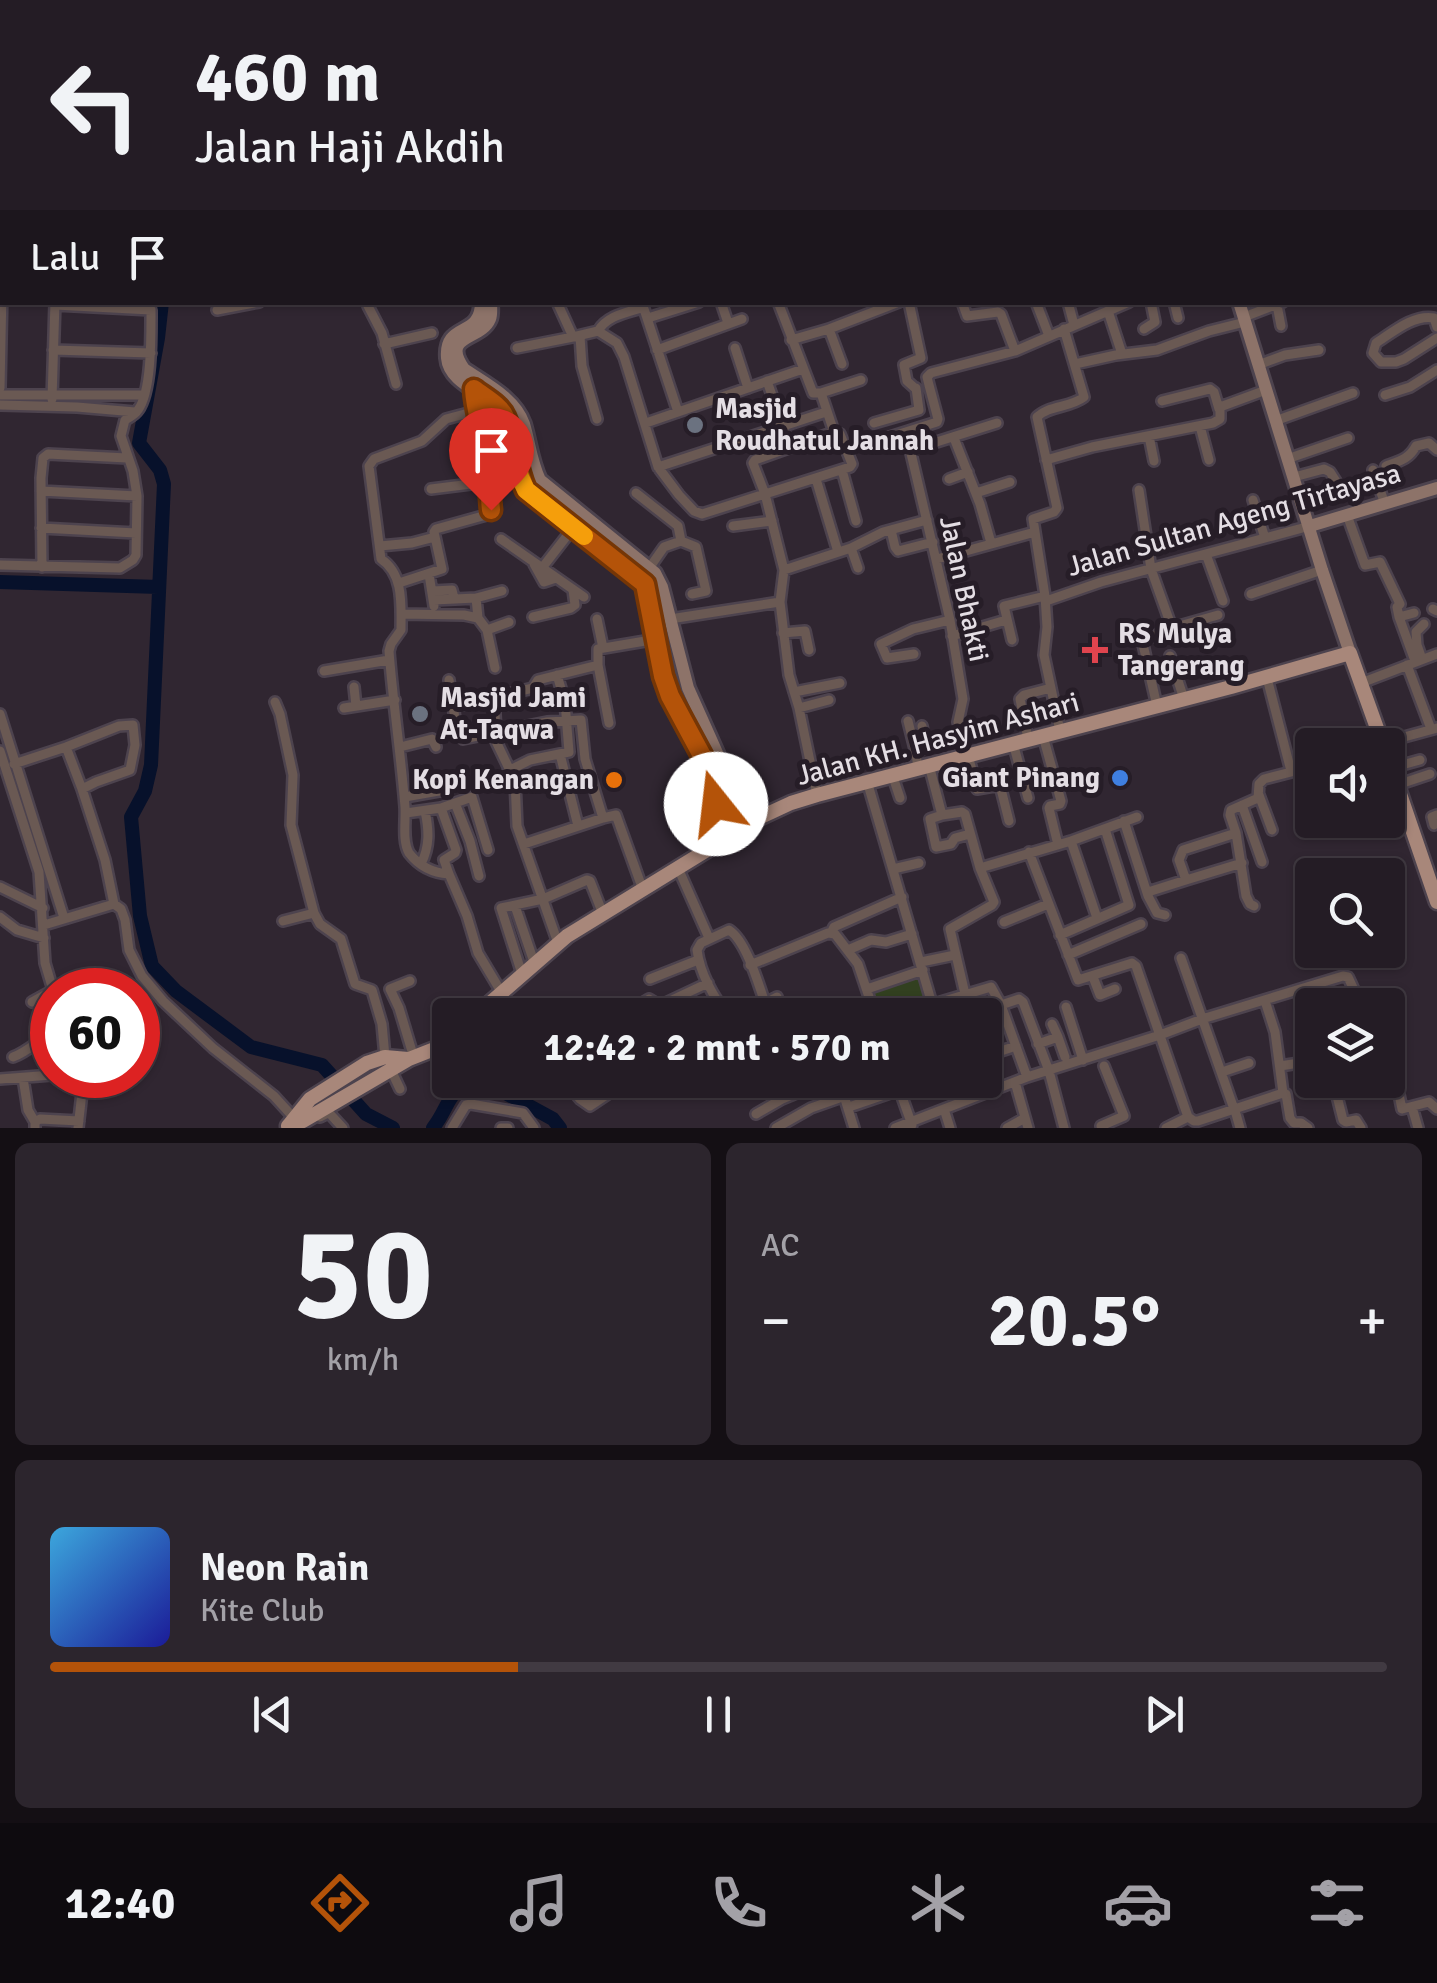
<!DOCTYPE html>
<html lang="id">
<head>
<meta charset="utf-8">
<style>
  :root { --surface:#241c25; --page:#2c252d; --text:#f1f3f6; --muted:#a3a1a7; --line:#413a42; --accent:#b45309 }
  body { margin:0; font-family:Signika,sans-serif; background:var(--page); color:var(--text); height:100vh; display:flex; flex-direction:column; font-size:38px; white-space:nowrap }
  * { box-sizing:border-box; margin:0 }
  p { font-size:32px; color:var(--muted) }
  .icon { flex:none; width:55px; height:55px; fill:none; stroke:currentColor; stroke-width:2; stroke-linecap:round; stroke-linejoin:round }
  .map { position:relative; height:1128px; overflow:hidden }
  .panel { display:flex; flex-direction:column; gap:15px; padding:15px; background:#140f14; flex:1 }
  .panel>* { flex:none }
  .guide { position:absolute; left:0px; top:0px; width:1438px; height:305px; box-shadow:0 2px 8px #0004,0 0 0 2px var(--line); background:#241c25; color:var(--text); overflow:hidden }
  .fabs { position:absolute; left:1295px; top:728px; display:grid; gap:20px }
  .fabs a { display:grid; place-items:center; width:110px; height:110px; border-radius:10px; background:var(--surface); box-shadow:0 2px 8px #0004,0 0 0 2px var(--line); font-size:50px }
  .speed { position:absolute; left:30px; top:968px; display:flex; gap:20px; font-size:50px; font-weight:700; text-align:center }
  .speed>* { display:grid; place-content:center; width:130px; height:130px; border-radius:50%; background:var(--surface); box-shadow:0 2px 8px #0004,0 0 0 2px var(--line); line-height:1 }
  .speed .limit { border:15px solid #d22; background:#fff; color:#111 }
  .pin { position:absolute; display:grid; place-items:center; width:85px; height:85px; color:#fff; margin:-102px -42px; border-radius:50% 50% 50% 0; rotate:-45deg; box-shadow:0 0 10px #0007 }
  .pin .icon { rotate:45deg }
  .me { position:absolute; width:110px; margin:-55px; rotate:344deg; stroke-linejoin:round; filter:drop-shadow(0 0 8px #0008) }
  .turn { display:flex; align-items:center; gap:35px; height:210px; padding:0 30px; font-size:45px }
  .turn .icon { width:130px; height:130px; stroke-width:2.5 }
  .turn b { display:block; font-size:70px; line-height:85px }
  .then { display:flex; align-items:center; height:95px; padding:0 30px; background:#0003; gap:20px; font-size:38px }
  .big { font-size:75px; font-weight:700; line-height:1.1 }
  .panel .widget { flex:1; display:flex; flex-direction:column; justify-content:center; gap:15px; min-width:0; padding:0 35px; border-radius:15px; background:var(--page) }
  .panel .dial { align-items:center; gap:0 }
  .dial b { font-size:130px; line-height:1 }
  .song { display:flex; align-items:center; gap:30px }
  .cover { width:120px; height:120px; border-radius:15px; background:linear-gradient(135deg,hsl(200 70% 55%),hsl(240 70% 35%)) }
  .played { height:10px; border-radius:5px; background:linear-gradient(90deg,var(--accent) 35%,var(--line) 35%) }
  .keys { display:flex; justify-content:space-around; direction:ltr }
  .heat { display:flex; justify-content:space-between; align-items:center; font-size:55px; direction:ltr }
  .panel .tiles { flex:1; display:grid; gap:15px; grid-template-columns:1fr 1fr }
  .widget:last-child { grid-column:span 2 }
  .trip { position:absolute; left:432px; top:998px; width:570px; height:100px; border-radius:10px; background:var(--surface); box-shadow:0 2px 8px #0004,0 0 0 2px var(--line); font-weight:700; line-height:100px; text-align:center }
  .menu { display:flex; height:160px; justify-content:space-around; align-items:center; background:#0e0b0f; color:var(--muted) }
  .menu .icon { width:70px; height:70px }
  .menu .on { color:var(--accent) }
  .menu b { font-size:45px; color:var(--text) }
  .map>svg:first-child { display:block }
  .forest { fill:url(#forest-crowns) }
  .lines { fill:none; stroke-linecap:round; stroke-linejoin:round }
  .river { stroke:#07112b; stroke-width:14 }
  .minor-casing { stroke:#4d434e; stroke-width:14 }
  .tertiary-casing { stroke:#4d434e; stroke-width:16 }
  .secondary-casing { stroke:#4d434e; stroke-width:18 }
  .primary-casing { stroke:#4d434e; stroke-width:19 }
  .minor { stroke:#6a5953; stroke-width:9 }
  .tertiary { stroke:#6a5953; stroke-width:11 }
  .secondary { stroke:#8d7369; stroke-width:12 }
  .primary { stroke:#a8877a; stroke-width:14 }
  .route-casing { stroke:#753606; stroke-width:25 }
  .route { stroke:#b45309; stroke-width:18 }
  .slow { stroke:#f59e0b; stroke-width:18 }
  .worship-dot { fill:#6b7280; stroke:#261d27; stroke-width:4 }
  .health-dot { fill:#e0444e; stroke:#261d27; stroke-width:4 }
  .shop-dot { fill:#3f7fe0; stroke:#261d27; stroke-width:4 }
  .food-dot { fill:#e8710a; stroke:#261d27; stroke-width:4 }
  .labels { text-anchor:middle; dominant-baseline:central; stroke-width:10; stroke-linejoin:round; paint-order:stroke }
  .poi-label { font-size:28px; font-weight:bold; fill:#e4dee4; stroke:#261d27; text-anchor:start }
  .street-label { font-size:28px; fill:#e4dee4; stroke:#261d27 }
</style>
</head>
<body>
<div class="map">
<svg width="1437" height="1128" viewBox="0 0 1437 1128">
  <defs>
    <pattern id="forest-crowns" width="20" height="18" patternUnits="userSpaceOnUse" patternTransform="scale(2.5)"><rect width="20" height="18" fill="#324020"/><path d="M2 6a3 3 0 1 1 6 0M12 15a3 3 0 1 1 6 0" fill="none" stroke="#505b40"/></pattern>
  </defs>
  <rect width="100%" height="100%" fill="#302631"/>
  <path class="forest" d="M920,973L931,1004L891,1015H877L869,990Z"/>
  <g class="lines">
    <path class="river" d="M59,2L60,0
      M0,9H2
      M162,302L158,338L139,443L160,470L164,484L151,765L145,791L131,817L140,916L152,966L176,991L251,1047L322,1065L366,1114L393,1128
      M0,582L159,587
      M433,1128C447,1110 445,1100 464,1083L489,1084L553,1119L560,1128"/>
    <g class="minor-casing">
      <path id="minor" d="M218,0L221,2
        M705,0L707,2
        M849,0L850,2
        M1193,0L1194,2
        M1250,0L1251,2
        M1288,0L1289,2
        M1317,0L1318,2
        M179,2L184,0
        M407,2L410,0
        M665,2L669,0
        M719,2L724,0
        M938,2L940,0
        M1432,2H1433
        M0,18L2,19
        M1435,33L1437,31
        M1435,69L1437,67
        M1435,104L1437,102
        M1435,139L1437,138
        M0,160L2,122
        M1435,170L1437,169
        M0,179L2,180
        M1435,200L1437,199
        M370,302L368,306L382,333L396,384
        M557,302L573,337L598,331C607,316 625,313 641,308L644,309L678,412
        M721,302L728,323
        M778,302L813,393H821L834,432L755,460L753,463L765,494L784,570L780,602L789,675L799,708L817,795
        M909,302L921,358L904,365L907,381L916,389
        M962,302L967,316L998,312L1001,314L1015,351
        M1036,302L1049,336
        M1068,302L1074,325
        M1174,302L1178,318
        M1277,305L1281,326
        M217,310L259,302
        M1108,311L1122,354
        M1244,317L1283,302
        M648,318L699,302
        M1437,327L1434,318C1414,314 1393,332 1376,343L1373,353L1381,362H1396L1404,359L1437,338
        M829,329L842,364
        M1144,329L1155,322L1151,302
        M598,331L617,343L624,357L658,467L679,495L694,511L702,514L850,467L852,464L840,434L834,432
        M580,336L582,366L597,419
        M791,340L829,329L899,302
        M384,344L432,333
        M517,348L573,337
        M735,348L748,388
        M53,350L151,353
        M657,350L742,319
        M1075,364L1116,355L1157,350L1209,331L1245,322
        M1258,365L1285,355L1319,350
        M767,381L790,447
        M929,385L927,377L931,373L1015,351L1129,302
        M0,388L2,291
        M821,393L861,380
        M0,395H143
        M1385,395L1410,387L1437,370
        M52,399L55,302
        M1162,401L1210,389L1214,392L1219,409
        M0,405L77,407L135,412
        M476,411L446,419L422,441L374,459L369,466L381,559C404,574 401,605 401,630L391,644L389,651C393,703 401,755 405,807C406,820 402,841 409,853C419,866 433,873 449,874L467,916L478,953L515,1015
        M1275,421L1353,393
        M646,423L803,369
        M874,423L919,410L916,388
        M1200,426L1209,460
        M906,432L950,620L963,699L958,722L965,756
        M1149,436L1154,461
        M954,438L980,504L991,543
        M846,447L867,439L871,443L937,422L938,419L929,385
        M911,450L997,423
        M1287,459L1348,438
        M1046,460L1092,447L1213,423L1220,419V407L1266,390
        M1386,466C1400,461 1409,459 1416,446L1429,443L1437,450
        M658,467L826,412
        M842,470L856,521
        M1373,470L1385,504
        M1294,477L1324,469L1330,472L1337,483
        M816,479L838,552
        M949,479L968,472
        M431,489L487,482
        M1139,490L1151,569L1172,628
        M41,491L137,496
        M636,493L678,526L681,541L696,547L706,591L692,594
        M976,493L1010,482
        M1253,500L1265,538
        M1347,515L1365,565L1380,562L1400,604L1397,607L1399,617
        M733,526L772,521
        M41,528L136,533
        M891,530L895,547L898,551L933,542
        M501,539L584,597
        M380,546L412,543L435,537
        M851,548L858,568
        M1206,554L1223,601
        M937,559L1035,532
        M534,564L544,582L556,578
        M0,565L120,568L133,560L136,555L137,496L133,471L121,436L125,420C130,417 135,415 138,410C152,391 151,334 151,310L55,305
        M42,567L41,478L43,458L48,454L127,458
        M650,567L664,547L681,541
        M542,568L573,528
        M784,570L851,548L883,532L927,520
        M429,574L434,606
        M399,583L442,569L434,532L436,529L490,514L487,458L475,405L474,388
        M433,591L452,590L454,598
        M1251,594L1322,570
        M476,598L478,618L487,630L495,668
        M434,600L476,598L502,591
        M1046,601L1101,582L1310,526
        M1433,609L1437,611
        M1414,613L1399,617L1415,661
        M401,614L464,615L478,618
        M533,617L571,608L575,605L573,590
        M597,619L603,648
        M670,619L780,602
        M487,630L509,622
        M783,633L805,631L809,650
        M952,636L1006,620
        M1012,640L1004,606L1045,596
        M914,654L887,658L881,644L913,629L950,620
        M1170,656L1184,699
        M1422,659L1417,645L1416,632L1424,624
        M598,665L609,723
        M1407,665L1431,729
        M324,671L389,660
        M1267,678L1291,771
        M449,680L453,707L533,688L538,680L598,665V649L657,639
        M1361,683L1437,654
        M354,687L356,706
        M794,692L840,683
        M494,697L496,732
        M275,702L280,714L293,775L291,825L314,913L320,924L341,939L355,984L372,990L382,1024L385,1057
        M1157,706L1142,640L1169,631L1172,628L1218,615
        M453,707L458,734L463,739L547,722L581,720L585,759L603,818L616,815L643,890
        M344,708L395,700
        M799,708L829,700
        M0,714L64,918
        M908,721L916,753
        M1060,731L1044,655L1047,627L1045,596L1033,519L1054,512L1057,508L1037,417C1049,405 1070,408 1084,397L1064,329
        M492,733L515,781L517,826L558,943
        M1043,736L1061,801L1060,804L1050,806L1049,808L1058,845
        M1028,739L1020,699L1024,695L1051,688
        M1013,743L1028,798
        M1382,743L1437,728
        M1337,745L1379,734
        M66,747L82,789
        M400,747L432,739L436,747
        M0,751L39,872L45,963L53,990
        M560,754L578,826
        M968,755L977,789L1000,785L1009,821
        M14,764L66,747L119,726L133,725L135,745L130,770L96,782L82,789L105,860L114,904
        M929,765L942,815L962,812L965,814L980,868L994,902L992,905L950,929L965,994
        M1391,768L1420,760
        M918,769L916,753L926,747L922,726
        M508,771L530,760L569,752L565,702L557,675
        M892,774L900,798
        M867,781L932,1004
        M1397,785L1430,774
        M1259,795L1272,830
        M678,796L692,835L700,836L706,850
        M405,797L450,789
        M455,803L470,841L479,876
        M1242,805L1262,862
        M441,808L456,850L455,853L444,860L449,874
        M406,813L441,808L472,797L488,850
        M942,815L930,819L936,847L951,844L955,838L970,834
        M1124,821L1148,896L1157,913L1165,915
        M1434,825L1432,817L1437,815
        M1236,833L1230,815L1231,810L1258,798L1259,784L1264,779L1303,769L1312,794
        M1071,841L1097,918
        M524,844L603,818
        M1029,852L1078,980L1132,963L1136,966L1188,1117
        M421,864C430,846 429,830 425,811
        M678,868L709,938
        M980,868L1071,841L1137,817
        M893,869L919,863
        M1186,880L1242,863
        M0,887L43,908
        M1148,892L1186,880L1179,860L1183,850L1236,833L1246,896L1250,904L1254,906
        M515,906L534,962
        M0,917L17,930L44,938
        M283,921L314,913
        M1004,922L1048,904
        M44,925L114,904L121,909L125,920L129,950L142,976L163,1001L213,1048L274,1096L294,1118
        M831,933L834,927L902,897
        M1060,935L1129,905L1105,829
        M848,950L871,940L886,942L912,934
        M1068,955L1141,924
        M1181,958L1234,1109
        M921,962L955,955
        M750,965L828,933L835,934L858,964L875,1015
        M522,974L501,908L543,899L587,880L590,881L603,914
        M1093,977L1100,995L1115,989
        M650,979L698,960
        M410,981L390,989L399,1008L414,1058
        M867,989L923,970
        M1265,1001L1275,1032L1283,1093L1286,1094L1290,1118L1294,1123H1301L1308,1128
        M32,1002L52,991
        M1001,1005L1019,999L1023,1002L1049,1071L1064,1128
        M657,1007L708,983
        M1066,1007L1083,1060
        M1312,1012V1013
        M622,1015L649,999L654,1002L661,1015
        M728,1015C713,997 700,973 697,950L701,943L729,930C748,942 761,993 769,1015
        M742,1015L777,997
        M897,1015L991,987L1001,1005L1027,1077
        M1058,1037L1065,1057
        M1038,1044L1058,1037L1052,1024
        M986,1056L1016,1046
        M13,1057C29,1051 38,1040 52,1033
        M1388,1063L1393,1065L1402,1109L1429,1102L1437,1109
        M1280,1066L1312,1061
        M391,1070L400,1089
        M1222,1072L1249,1063
        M23,1078L28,1110L35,1122V1128
        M0,1079L52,1075
        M564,1080L580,1099L590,1106L629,1080
        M692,1080L694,1082L699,1080
        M721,1080L732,1092L749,1080
        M769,1080L782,1099
        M839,1080L854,1128
        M896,1080L912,1125
        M1333,1080L1343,1120L1346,1122L1356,1120L1361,1128
        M1015,1082L1028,1128
        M849,1107L899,1090
        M1412,1107L1418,1128
        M944,1109L1027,1077L1160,1035L1202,1019L1343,976L1348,977L1361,1005
        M756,1114L782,1099L828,1080
        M1236,1114L1240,1128
        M320,1117L328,1113L331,1115L343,1128
        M35,1122L40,1119L79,1121
        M1101,1126L1124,1116L1104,1066
        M78,1128L84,1075
        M452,1128L466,1105L471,1104L523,1113L534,1128
        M501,1128H508
        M776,1128L811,1108L845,1096
        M895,1128L944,1109L950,1128
        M1007,1128L1025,1118
        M1166,1128L1188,1117L1194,1121H1198L1283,1093"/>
    </g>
    <g class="tertiary-casing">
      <path id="tertiary" d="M1379,0L1380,2
        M992,2L996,0
        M1435,78L1437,81"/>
    </g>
    <g class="secondary-casing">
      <path id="secondary" d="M1113,0V2
        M530,2L531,0
        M545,2V0
        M481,302C481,339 444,321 447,358C449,384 487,393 501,411C519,434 510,472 534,499L645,584L663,676L670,696L715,782
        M491,302C491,308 492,314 490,319C481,341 440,334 464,369C486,384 515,398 524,424C530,444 531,461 540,480L655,573L662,587L688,688L722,764L738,831
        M1239,302L1322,570L1350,653
        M1310,526L1437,488"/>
    </g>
    <g class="primary-casing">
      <path id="primary" d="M1388,759L1437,902
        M713,776L716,803L723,831L716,842
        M476,1015L567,936L761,817L791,803L817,795L1231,687L1350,653L1383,745
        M289,1125L310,1099L367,1063L385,1057L408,1059
        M288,1126L303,1121L409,1059L442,1046L450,1040"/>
    </g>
    <use href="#minor" class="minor"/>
    <use href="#tertiary" class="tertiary"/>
    <use href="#secondary" class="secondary"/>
    <use href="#primary" class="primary"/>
  </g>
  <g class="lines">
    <g class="route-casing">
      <path id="route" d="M491,510C489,491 489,472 486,453C483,431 475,411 474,389C484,397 500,405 505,417C515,439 515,467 526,490L645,584L663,676L670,696L713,776L716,804"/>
    </g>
    <use href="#route" class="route"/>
    <path class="slow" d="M511,442L520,477L526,490L584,536"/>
  </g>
  <g class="worship-dot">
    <circle cx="695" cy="425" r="10"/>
    <circle cx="420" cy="714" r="10"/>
  </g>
  <path class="health-dot" d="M1090 635h10v10h10v10h-10v10h-10v-10h-10v-10h10z"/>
  <circle class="shop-dot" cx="1120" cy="778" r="10"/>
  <circle class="food-dot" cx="614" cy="780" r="10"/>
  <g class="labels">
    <g class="poi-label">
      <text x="715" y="409">Masjid<tspan x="715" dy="32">Roudhatul Jannah</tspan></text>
      <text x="1118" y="634">RS Mulya<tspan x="1118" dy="32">Tangerang</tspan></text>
      <text x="440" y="698">Masjid Jami<tspan x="440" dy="32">At-Taqwa</tspan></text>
      <text x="1100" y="778" text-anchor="end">Giant Pinang</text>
      <text x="594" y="780" text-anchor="end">Kopi Kenangan</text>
    </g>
    <g class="street-label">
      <text transform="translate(1234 520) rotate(-16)">Jalan Sultan Ageng Tirtayasa</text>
      <text transform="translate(964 589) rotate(78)">Jalan Bhakti</text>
      <text transform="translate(938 739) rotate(-15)">Jalan KH. Hasyim Ashari</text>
    </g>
  </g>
</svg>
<div class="fabs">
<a><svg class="icon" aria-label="sound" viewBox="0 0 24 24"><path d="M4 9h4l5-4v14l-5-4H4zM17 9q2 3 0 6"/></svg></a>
<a><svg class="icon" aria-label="search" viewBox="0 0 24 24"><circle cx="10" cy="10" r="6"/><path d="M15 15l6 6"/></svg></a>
<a><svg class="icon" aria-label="layers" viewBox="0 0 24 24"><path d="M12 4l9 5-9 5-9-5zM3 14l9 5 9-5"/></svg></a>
</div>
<div class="speed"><div class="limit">60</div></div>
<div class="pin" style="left:491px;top:510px;background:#d93025"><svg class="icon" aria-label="arrive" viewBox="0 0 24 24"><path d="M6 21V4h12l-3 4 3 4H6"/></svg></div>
<svg class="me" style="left:716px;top:804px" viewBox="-20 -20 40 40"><circle r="19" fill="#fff"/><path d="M0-13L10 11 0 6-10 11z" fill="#b45309"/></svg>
<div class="trip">12:42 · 2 mnt · 570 m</div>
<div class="guide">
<div class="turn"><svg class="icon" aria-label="left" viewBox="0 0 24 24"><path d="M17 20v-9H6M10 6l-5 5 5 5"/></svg><div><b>460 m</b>Jalan Haji Akdih</div></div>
<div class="then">Lalu<svg class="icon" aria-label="arrive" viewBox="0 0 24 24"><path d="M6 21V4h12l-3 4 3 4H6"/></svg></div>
</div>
</div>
<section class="panel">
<div class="tiles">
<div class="widget dial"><b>50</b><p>km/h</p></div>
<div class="widget"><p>AC</p>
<div class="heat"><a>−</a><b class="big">20.5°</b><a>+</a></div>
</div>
<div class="widget">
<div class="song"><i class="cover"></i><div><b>Neon Rain</b><p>Kite Club</p></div></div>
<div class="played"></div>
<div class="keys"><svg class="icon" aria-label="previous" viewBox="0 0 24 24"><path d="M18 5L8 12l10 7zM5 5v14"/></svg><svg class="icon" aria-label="pause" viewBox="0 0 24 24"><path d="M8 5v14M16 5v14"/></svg><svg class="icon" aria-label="next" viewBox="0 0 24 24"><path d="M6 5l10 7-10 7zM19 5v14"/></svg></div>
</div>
</div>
</section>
<nav class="menu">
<b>12:40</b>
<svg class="icon on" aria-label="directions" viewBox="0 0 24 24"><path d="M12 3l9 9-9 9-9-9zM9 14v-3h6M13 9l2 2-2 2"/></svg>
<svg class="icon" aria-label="music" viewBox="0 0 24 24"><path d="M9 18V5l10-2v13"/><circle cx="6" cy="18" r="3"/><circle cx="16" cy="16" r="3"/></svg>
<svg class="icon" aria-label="phone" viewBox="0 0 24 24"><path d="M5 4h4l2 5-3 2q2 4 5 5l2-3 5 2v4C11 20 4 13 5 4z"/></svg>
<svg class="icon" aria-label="climate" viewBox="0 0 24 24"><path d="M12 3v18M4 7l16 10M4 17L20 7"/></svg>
<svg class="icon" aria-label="car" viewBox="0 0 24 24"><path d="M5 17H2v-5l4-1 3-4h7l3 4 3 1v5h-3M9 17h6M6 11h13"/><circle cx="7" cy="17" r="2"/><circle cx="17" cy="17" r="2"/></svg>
<svg class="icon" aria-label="filters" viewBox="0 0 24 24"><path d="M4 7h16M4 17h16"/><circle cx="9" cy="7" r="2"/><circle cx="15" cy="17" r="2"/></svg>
</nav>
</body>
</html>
